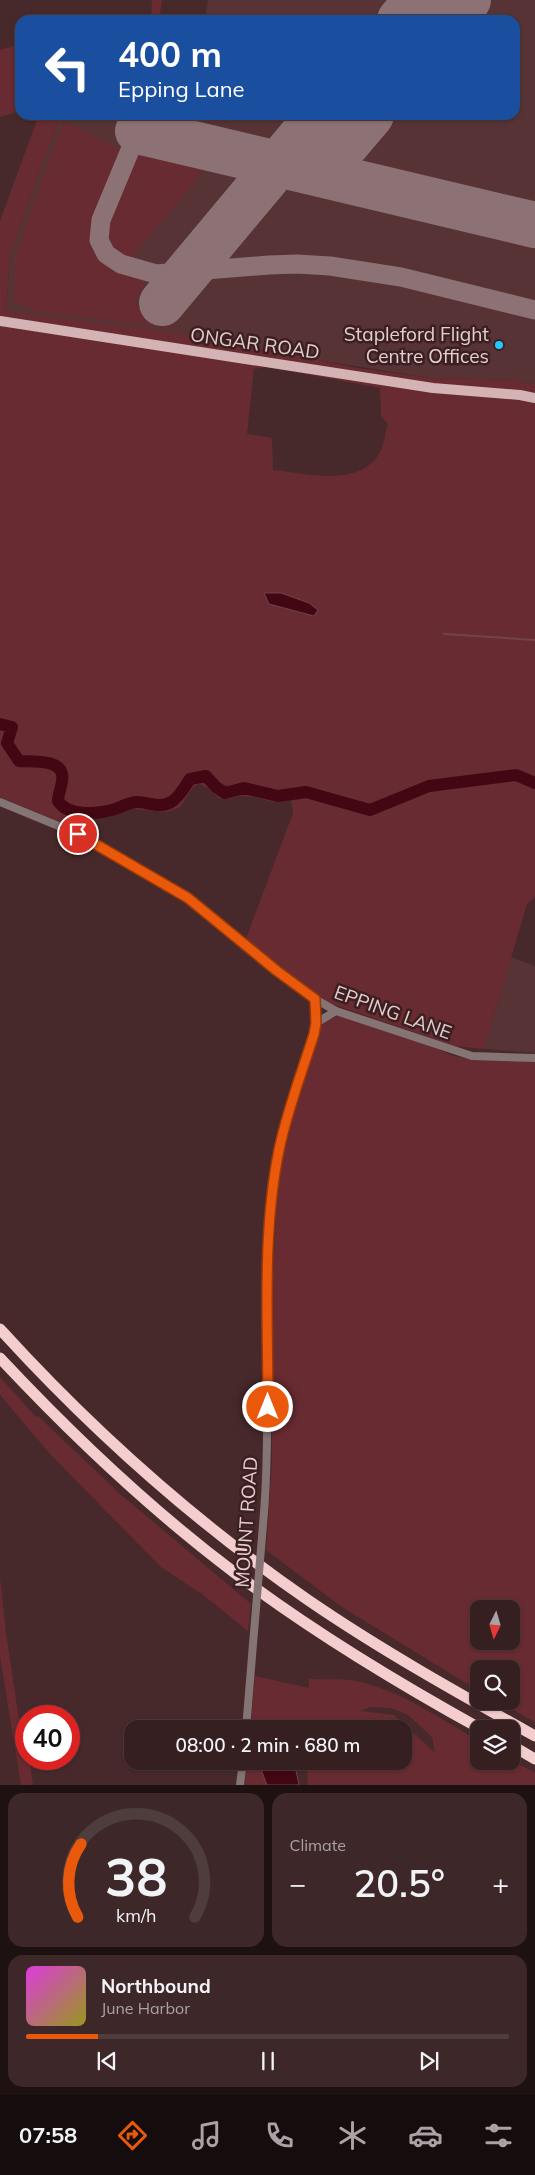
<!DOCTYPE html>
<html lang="en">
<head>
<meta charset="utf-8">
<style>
  :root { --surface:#351f20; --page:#3d2729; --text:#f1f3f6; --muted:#aaa2a5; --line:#4f3d3e; --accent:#ea580c }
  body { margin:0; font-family:Mulish,sans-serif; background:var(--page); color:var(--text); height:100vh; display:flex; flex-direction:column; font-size:19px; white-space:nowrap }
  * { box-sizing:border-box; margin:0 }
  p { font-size:16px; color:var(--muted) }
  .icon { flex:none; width:28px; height:28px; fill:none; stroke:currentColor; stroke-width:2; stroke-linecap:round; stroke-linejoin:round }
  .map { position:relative; height:1785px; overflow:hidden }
  .sheet { display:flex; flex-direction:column; gap:8px; padding:8px; background:#1d1112; flex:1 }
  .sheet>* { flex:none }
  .banner { position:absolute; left:15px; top:15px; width:505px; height:105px; border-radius:15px; box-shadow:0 1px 4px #0004,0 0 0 1px var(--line); background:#1a4fa0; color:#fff; overflow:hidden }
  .needle { width:32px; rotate:185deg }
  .controls { position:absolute; left:470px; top:1600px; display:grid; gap:10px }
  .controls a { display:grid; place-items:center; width:50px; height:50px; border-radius:10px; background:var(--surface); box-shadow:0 1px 4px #0004,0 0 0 1px var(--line); font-size:25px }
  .speed { position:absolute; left:15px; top:1705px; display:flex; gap:10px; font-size:25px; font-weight:700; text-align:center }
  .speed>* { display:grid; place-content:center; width:65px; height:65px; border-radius:50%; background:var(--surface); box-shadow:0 1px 4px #0004,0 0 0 1px var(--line); line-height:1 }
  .speed .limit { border:8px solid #d22; background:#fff; color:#111 }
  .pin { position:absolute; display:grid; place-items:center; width:42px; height:42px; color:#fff; margin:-21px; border:2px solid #fff; border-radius:50%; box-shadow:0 1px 5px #0007 }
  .me { position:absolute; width:55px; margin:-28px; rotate:0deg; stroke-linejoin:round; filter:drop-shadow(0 0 4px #0008) }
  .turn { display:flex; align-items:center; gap:18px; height:105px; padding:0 20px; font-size:22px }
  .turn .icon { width:65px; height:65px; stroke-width:2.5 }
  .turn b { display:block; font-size:35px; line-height:42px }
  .big { font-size:38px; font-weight:600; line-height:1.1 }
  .sheet .card { flex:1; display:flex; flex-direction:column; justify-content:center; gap:8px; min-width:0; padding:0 18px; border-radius:15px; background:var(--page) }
  .sheet .dial { align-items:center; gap:0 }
  .dial svg { height:130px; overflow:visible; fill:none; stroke:var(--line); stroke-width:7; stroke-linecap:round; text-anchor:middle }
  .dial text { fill:var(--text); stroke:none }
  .song { display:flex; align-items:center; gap:15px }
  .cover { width:60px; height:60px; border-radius:8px; background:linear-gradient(135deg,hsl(300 70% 55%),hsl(60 70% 35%)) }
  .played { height:5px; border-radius:2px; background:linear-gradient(90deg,var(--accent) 15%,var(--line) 15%) }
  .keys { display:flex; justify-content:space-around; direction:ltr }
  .heat { display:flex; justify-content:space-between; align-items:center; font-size:28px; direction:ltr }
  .sheet .tiles { flex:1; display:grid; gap:8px; grid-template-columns:1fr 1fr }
  .card:last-child { grid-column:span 2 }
  .trip { position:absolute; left:124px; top:1720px; width:288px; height:50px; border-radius:15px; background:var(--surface); box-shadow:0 1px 4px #0004,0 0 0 1px var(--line); font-weight:600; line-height:50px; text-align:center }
  .tab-bar { display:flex; height:80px; justify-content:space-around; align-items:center; background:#150c0d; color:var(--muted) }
  .tab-bar .icon { width:35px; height:35px }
  .tab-bar .active { color:var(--accent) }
  .tab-bar b { font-size:22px; color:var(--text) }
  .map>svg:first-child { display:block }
  .built { fill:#573335 }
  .green { fill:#682b31; fill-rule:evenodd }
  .water { fill:#420713; stroke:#72434c }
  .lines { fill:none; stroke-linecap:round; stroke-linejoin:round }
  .stream { stroke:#72434c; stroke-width:2 }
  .river { stroke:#420713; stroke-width:12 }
  .taxiway { stroke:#8c7274; stroke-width:19 }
  .runway { stroke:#8c7274; stroke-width:46 }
  .minor { stroke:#847474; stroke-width:8 }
  .major { stroke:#d4b3b4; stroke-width:10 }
  .highway { stroke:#f4cdce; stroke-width:11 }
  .minor-bridge { stroke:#847474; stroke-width:8 }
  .route-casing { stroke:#983908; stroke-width:12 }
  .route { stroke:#ea580c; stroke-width:9 }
  .poi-dot { fill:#20c9fd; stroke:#3c1f21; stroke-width:2 }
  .labels { text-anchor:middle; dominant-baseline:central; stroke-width:5; stroke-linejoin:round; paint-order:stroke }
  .poi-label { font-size:19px; fill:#e3cfd0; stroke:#3c1f21; text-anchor:end }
  .street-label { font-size:19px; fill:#e3cfd0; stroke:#3c1f21 }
</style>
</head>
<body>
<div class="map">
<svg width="535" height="1785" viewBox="0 0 535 1785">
  <rect width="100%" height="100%" fill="#47292b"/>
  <path class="built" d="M208,0H535V384L516,380L431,378L6,311L10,254L60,115H515V20H205Z
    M511,957L535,966V1053L484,1049Z"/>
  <path class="green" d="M152,0H162L159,20H97L117,14L151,17Z
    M20,44V111L0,117V50Z
    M31,115H60L10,254L6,311L185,334L358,368L431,378L516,380L535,384V897L527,904L484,1049L455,1046L329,1003L245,941L293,813L291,800L273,802L254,797L240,796L229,799L219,798L208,788L199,784L193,787L180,807L167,812L133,809L103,817L70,815L65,824L0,797V221L37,120ZM267,367L380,388L381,416L388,424C385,433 384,446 379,454C358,488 305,473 273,470L272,438L247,434L254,369Z
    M64,121L119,149C100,206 60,262 148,278L135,302L177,328L40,312L14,302L15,263L23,234Z
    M134,151L200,168L203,172L129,260C108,252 103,243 105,220Z
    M339,1016L436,1048L453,1056L471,1059L535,1061V1722L498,1701H511V1669H479V1691L342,1607L266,1550L272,1462V1295L279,1165L319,1030L326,1020ZM479,1609H511V1641H479Z
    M0,1377L36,1417L38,1416L120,1494L251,1604L248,1631L202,1594L161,1567L51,1455L0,1395Z
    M0,1578L6,1633L21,1733L26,1745V1759H29L33,1785H21L0,1657Z
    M255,1676L309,1688V1679C324,1680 340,1678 355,1681C397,1688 442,1720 479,1741V1761H511V1760L535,1773V1785H308L307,1767L300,1761H402V1729H250ZM371,1707L391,1708L408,1715L432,1737L435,1753L394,1715L360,1711Z
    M247,1761H267L259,1764L267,1785H245Z"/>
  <path class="water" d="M264,593H281L309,603L318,610L314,616L269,604Z
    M267,1761H294L299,1785H267L259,1764Z"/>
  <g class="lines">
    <path class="stream" d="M444,634L535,640"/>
    <path class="river" d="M0,724L12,727L7,743L19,761C31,762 59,759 62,774C64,782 58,793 58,801C68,817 99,814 115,809C122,807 129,802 137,802C149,802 159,809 171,802C179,798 185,786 190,779L206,776L216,787L225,793L244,788L278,796L306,792L370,810L429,786L516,775L535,783"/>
    <path class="taxiway" d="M148,115L138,131L101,220L99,240L106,254L121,264L156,274L269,265L297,264L330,266L401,277L535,310
      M204,252L205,264L209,268H221"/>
    <path class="runway" d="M400,20L417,0
      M451,20L468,0
      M138,131L535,225
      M326,168L371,115
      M162,303L319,115"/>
    <path class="minor" d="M0,802L78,834L187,898L277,971L315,999L336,1011L472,1056L535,1058
      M316,1023L336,1011
      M263,1525C273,1414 260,1303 272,1193C276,1156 287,1122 298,1086C307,1057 318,1030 315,999
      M246,1729L253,1644
      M240,1785L243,1761"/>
    <path class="major" d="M0,321L433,388L520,395L535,398"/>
    <path class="highway" d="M0,1329C92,1430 195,1522 308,1600C381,1650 458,1693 535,1736
      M0,1358C73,1436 150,1509 235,1573C313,1632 396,1682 481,1729
      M511,1745L535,1759"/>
    <path class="minor-bridge" d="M253,1644L263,1525"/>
  </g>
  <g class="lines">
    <g class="route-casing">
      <path id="route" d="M78,834L188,898L277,971L315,999L316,1023L314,1034C302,1072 287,1111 279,1150C262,1233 268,1322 268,1407"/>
    </g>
    <use href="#route" class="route"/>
  </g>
  <circle class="poi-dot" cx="499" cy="345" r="5"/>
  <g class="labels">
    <g class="poi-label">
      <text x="489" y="334">Stapleford Flight<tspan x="489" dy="22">Centre Offices</tspan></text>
    </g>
    <g class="street-label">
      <text transform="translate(255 343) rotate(8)">ONGAR ROAD</text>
      <text transform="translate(393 1012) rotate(20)">EPPING LANE</text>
      <text transform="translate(246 1522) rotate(-86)">MOUNT ROAD</text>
    </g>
  </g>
</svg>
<div class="controls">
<a><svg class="needle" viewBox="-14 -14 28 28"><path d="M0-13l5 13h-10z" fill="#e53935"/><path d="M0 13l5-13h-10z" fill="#aaa2a5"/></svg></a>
<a><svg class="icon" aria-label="search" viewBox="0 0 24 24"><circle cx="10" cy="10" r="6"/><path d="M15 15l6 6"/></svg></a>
<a><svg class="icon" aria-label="layers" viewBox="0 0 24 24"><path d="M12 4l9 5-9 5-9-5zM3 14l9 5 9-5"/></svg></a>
</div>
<div class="speed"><div class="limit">40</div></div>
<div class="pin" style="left:78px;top:834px;background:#d93025"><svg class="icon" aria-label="arrive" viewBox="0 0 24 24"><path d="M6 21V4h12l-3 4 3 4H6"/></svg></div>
<svg class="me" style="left:268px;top:1407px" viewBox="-20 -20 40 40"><circle r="17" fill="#ea580c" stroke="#fff" stroke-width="3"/><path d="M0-11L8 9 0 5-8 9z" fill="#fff"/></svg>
<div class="trip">08:00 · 2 min · 680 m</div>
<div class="banner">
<div class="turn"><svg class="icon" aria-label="left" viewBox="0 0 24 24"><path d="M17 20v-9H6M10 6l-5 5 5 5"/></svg><div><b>400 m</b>Epping Lane</div></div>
</div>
</div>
<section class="sheet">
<div class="tiles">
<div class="card dial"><svg viewBox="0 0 100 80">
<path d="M14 69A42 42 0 1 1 86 69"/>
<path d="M14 69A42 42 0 0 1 16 24" stroke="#ea580c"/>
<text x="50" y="56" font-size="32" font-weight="700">38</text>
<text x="50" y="72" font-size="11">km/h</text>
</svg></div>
<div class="card"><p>Climate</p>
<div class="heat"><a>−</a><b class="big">20.5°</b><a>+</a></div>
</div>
<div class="card">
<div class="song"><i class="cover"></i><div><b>Northbound</b><p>June Harbor</p></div></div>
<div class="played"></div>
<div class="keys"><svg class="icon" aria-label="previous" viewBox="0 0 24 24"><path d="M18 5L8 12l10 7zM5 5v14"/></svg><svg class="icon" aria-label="pause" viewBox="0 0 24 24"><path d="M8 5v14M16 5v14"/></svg><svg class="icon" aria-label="next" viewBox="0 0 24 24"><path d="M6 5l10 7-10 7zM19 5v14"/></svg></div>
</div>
</div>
</section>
<nav class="tab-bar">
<b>07:58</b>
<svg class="icon active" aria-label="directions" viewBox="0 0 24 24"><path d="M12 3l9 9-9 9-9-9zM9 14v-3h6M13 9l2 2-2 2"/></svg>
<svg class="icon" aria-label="music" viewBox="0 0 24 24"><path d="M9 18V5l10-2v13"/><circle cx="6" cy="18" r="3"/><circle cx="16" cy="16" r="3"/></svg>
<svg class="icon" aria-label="phone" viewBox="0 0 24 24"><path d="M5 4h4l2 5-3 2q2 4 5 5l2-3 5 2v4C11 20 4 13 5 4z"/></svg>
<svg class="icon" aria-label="climate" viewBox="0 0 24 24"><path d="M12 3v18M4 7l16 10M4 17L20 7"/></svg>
<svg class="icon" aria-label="car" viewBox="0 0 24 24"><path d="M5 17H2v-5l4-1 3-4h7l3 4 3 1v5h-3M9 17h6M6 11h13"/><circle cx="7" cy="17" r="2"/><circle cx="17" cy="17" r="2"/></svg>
<svg class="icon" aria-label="filters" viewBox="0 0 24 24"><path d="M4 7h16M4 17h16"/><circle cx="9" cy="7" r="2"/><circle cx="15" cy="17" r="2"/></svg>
</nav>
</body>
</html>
